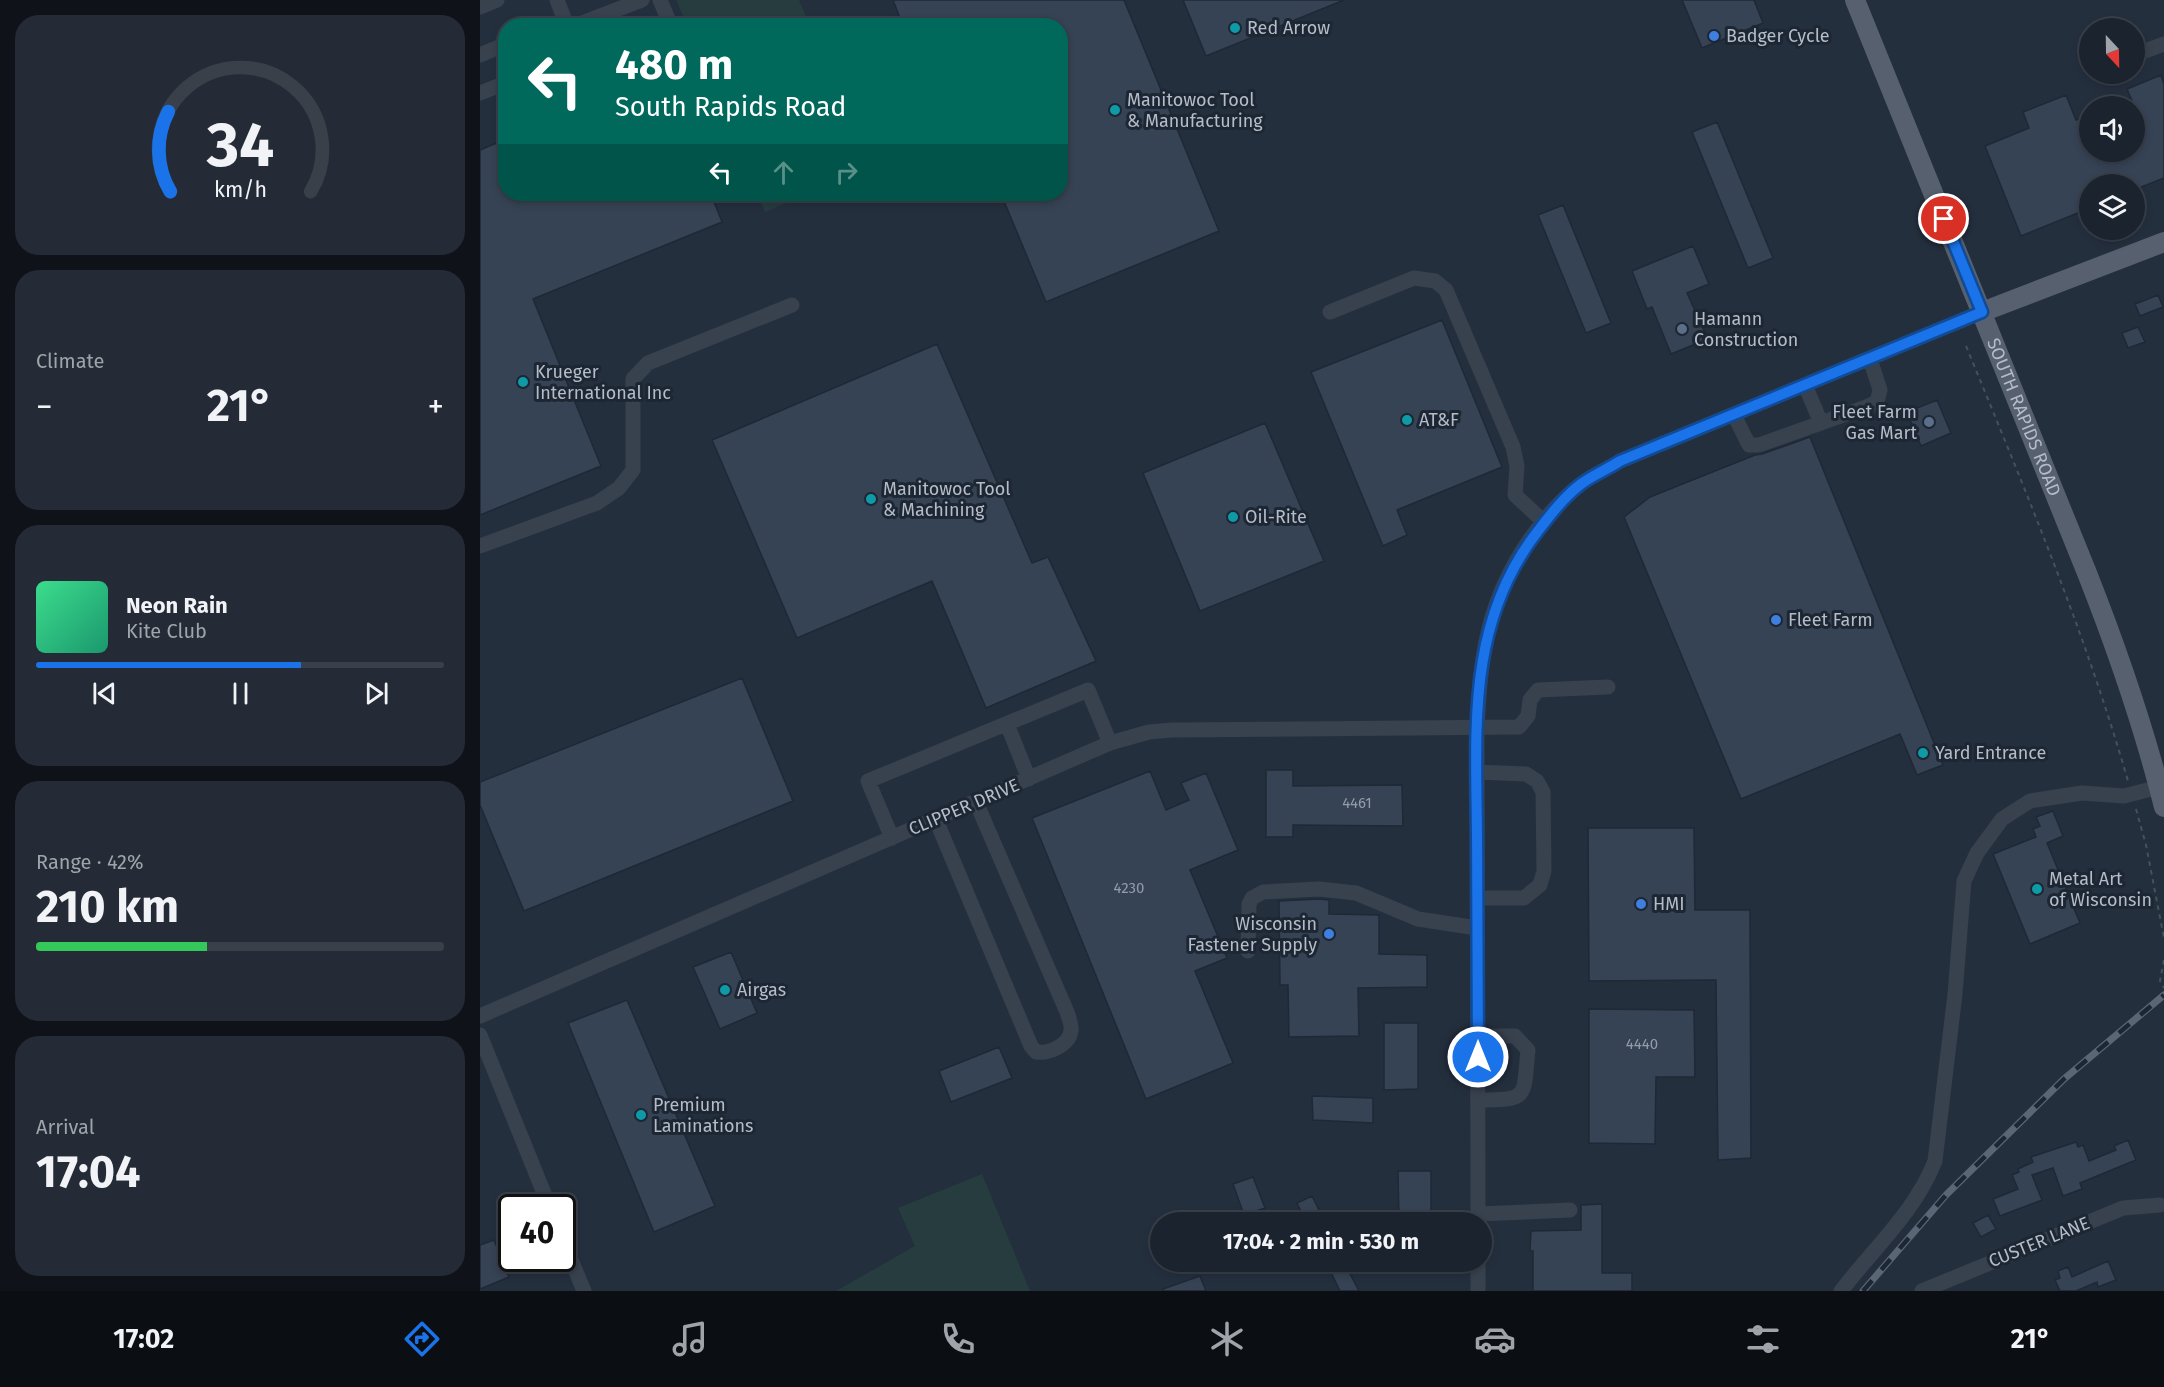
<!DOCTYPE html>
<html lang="en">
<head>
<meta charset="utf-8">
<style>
  :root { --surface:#1b232e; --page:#242b36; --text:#f1f3f6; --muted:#a0a4aa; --line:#39404a; --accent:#1a73e8 }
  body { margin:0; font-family:"Fira Sans",sans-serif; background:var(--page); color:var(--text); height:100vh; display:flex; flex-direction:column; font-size:22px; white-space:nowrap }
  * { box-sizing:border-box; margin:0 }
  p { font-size:20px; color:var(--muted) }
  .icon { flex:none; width:33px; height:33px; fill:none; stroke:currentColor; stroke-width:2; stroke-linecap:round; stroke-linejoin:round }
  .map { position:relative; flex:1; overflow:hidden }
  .panel { display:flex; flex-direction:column; gap:15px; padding:15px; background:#0f1319; width:480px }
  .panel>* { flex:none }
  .top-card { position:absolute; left:18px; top:18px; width:570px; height:183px; border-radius:24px; box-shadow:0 3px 9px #0003,0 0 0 2px var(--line); background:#00695c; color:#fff; overflow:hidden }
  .needle { width:39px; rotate:158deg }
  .fabs { position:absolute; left:1599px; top:18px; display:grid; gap:12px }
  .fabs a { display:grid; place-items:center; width:66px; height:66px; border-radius:50%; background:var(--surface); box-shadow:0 3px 9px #0003,0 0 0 2px var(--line); font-size:30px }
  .speed { position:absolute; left:18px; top:1194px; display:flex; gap:12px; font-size:30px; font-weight:700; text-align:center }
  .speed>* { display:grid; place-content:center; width:78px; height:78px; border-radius:50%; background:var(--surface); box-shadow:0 3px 9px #0003,0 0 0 2px var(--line); line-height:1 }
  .speed .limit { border:3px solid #111; border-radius:9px; background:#fff; color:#111 }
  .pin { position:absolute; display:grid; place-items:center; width:51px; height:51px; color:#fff; margin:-26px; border:3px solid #fff; border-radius:50%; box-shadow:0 2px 6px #0007 }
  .me { position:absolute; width:66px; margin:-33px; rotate:0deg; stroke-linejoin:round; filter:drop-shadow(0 0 4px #0008) }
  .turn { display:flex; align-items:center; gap:21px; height:126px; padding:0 18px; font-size:27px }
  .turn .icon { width:78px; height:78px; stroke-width:2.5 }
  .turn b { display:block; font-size:42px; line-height:51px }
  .lanes { display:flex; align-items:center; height:57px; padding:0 18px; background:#0003; justify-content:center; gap:30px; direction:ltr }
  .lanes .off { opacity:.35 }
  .big { font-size:45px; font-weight:700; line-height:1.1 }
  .panel .widget { flex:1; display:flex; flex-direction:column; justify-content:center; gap:9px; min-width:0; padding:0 21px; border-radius:24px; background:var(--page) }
  .panel .dial { align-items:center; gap:0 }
  .dial svg { height:156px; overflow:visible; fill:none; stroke:var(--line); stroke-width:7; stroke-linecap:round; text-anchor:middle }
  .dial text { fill:var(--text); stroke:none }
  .song { display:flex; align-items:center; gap:18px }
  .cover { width:72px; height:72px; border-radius:9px; background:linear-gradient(135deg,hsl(150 70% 55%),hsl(160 70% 35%)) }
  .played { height:6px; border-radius:3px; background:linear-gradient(90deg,var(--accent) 65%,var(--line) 65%) }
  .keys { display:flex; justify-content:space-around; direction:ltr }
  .heat { display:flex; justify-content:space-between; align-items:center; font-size:33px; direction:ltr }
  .charge { height:9px; border-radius:4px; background:linear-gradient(90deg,#34c759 42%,var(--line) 0) }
  .trip { position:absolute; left:670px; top:1212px; width:342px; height:60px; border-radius:30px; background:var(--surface); box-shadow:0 3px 9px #0003,0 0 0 2px var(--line); font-weight:700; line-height:60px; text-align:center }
  .dock { display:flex; height:96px; justify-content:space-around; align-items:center; background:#0b0e12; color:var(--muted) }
  .dock .icon { width:42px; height:42px }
  .dock .current { color:var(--accent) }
  .dock b { font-size:27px; color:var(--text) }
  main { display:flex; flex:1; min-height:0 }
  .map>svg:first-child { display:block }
  .green { fill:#263c3f }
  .building { fill:#364354; stroke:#1f2835; stroke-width:1.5 }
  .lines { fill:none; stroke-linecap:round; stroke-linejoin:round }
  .path { stroke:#3f5557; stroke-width:2; stroke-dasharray:4.5 4.5; stroke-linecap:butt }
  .minor { stroke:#38414e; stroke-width:15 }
  .major { stroke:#56606e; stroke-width:20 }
  .rail-casing { stroke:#5a6575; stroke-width:7 }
  .rail { stroke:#1d2633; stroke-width:4.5; stroke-dasharray:14; stroke-linecap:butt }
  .route-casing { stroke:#114b97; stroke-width:15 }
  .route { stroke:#1a73e8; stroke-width:10 }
  .culture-dot { fill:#0f9aa8; stroke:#1d2633; stroke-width:2 }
  .shop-dot { fill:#3f7fe0; stroke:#1d2633; stroke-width:2 }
  .service-dot { fill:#5c6f8a; stroke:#1d2633; stroke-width:2 }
  .labels { text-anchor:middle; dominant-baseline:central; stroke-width:6; stroke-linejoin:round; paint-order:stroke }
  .number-label { font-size:15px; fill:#929caa }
  .poi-label { font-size:18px; fill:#b4bcc9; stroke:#1d2633; text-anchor:start }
  .street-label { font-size:18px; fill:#b4bcc9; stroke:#1d2633 }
</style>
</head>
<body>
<main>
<section class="panel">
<div class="widget dial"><svg viewBox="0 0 100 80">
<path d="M14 69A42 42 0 1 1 86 69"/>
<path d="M14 69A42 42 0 0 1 13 28" stroke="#1a73e8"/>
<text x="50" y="56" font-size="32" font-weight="700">34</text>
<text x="50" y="72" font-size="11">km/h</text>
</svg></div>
<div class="widget"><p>Climate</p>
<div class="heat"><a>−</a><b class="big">21°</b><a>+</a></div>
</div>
<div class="widget">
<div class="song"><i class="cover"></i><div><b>Neon Rain</b><p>Kite Club</p></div></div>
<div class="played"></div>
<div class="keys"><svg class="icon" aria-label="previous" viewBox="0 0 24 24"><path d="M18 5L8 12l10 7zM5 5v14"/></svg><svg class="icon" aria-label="pause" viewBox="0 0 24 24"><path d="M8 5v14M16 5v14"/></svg><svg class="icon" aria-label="next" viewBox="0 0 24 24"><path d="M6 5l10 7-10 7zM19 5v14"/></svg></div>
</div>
<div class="widget"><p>Range · 42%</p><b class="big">210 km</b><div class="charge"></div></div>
<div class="widget"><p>Arrival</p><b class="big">17:04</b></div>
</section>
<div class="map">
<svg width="1684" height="1291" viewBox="0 0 1684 1291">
  <rect width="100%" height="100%" fill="#242f3e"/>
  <path class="green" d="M196,0H319L330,25H207Z
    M277,194H328L285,212Z
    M502,1174L550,1291H356L435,1246L418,1208Z"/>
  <path class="building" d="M413,0H644L739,231L566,302L521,194H580V26H423Z
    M703,0H864L726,56Z
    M1202,0H1274L1283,23L1222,48Z
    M1681,75L1684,84V178L1654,190V184H1610V208L1541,236L1505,146L1549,128L1543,112L1586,95L1596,120L1610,115V152H1654V106L1647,89Z
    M1237,122L1293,258L1268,268L1212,132Z
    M26,139V194H231L242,222L53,299L121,466L0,515V150Z
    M1083,205L1131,323L1106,333L1058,215Z
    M1213,246L1229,284L1207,293L1228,339L1191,354L1172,307L1167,309L1152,271Z
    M1678,295L1683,307L1660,316L1655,304Z
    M962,320L1022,467L917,510L927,535L903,546L831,372Z
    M1658,327L1665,342L1648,348L1642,333Z
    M457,344L552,563L568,557L616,661L506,708L452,581L317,638L232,440Z
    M1457,400L1471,433L1441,446L1427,412Z
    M785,423L844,561L720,611L663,473Z
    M1330,437L1463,765L1437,775L1420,734L1261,799L1144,517L1170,497L1275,455L1282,454Z
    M262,678L313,801L44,911L0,805V782Z
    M786,770H813V786L922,785L923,826L813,825V837H786Z
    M670,771L686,810L709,800L701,783L726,773L758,850L710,870L747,958L715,971L753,1063L666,1099L552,818Z
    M1573,811L1583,836L1567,843L1600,923L1550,944L1513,854L1556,837L1553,829L1560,826L1556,817Z
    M1108,828H1214L1215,910H1270L1271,1158L1238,1160L1236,980L1109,981Z
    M839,899L849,900V914L899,915V954L947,955V987L878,988L879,1036L809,1037L808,985H800L799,901Z
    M251,952L277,1013L240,1029L213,967Z
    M147,1000L235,1206L174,1232L88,1023Z
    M1109,1009L1214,1010L1215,1077H1176L1175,1144L1109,1143Z
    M904,1023H938V1089L904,1090Z
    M519,1047L532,1078L471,1102L459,1071Z
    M832,1096L893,1098V1123L833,1120Z
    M1648,1140L1656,1160L1600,1183L1602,1189L1583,1196L1573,1168L1552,1175L1562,1200L1520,1216L1513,1199L1538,1189L1532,1175L1539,1172L1538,1169L1553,1162L1551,1157L1596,1142L1598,1147L1603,1145L1609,1161L1636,1150L1634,1146Z
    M918,1171H951V1221H919Z
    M773,1177L785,1208L764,1215L753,1184Z
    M832,1196L845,1222H826L817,1203Z
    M1122,1204V1273H1152V1291H1053V1251H1050L1051,1231L1101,1230V1205Z
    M1508,1215L1516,1229L1501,1237L1493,1223Z
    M14,1240L29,1277L0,1289V1245Z
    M1628,1261L1636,1280L1618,1287L1617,1282L1596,1291H1580L1575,1280L1580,1278L1578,1271L1588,1267L1592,1277Z
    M846,1262H864L879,1291H860Z
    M720,1276L726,1291H683V1289Z"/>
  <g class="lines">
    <path class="path" d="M1486,346C1545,489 1605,632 1648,781
      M1656,809L1666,845L1684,938
      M1684,960L1680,981L1684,988"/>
    <path class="minor" d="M77,0L87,26
      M180,0L191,26
      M0,7L17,0
      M94,26L162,0
      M0,55L26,44
      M1654,55L1684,44
      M0,93L26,83
      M850,312L934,278L955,281L966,290L1033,447L1037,466L1035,495L1064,522
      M1325,385L1341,423
      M1254,415L1269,445H1279L1386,407L1397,402L1400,390L1390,359
      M0,546L117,503L139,488L153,470V379L168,363L312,305
      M527,724L549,779
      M997,772L1046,774L1057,781L1063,792L1064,871L1060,885L1044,898H997
      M456,820L551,1046L556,1052C569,1054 589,1045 591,1031C592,1025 589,1018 587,1012L496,802
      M412,838L388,781L608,690L630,743
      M768,951L769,904L772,898L783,892L839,889L876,893L938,919L997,928
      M0,1016L630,743L669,732L692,730L1039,727L1048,716L1050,700L1058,690L1128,687
      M0,1035L70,1208
      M997,1036H1035L1048,1050C1043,1098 1050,1100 998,1100
      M998,1214L1090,1210
      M998,1222L997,728C999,698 1000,667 1007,637C1019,580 1054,521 1101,484C1112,475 1128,469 1140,461L1502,312
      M82,1238L104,1291
      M998,1262V1291
      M1361,1291C1394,1248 1435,1212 1455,1161L1475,994L1484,881L1497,853L1522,819L1550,801L1602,793L1644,796L1679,787
      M1442,1291L1643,1208L1680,1205"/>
    <g class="major">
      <path id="s1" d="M1375,0L1607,573C1637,649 1664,727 1684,807"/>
      <path d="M1502,312L1684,242"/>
    </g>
    <g class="rail-casing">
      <path id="rail" d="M1383,1291L1466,1195L1584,1079L1684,995"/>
    </g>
    <use href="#rail" class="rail"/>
  </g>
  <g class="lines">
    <g class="route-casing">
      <path id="route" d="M998,1057C997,983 997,909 997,835C996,726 987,622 1058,531C1071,514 1084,497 1101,484C1113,475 1128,469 1140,461L1502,312L1464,219"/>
    </g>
    <use href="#route" class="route"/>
  </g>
  <g class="culture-dot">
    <circle cx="755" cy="28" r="6"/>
    <circle cx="635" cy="110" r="6"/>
    <circle cx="43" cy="382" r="6"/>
    <circle cx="927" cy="420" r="6"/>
    <circle cx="391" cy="499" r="6"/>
    <circle cx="753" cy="517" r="6"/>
    <circle cx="1443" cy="753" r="6"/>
    <circle cx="1557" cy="889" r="6"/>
    <circle cx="245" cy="990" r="6"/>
    <circle cx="161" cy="1115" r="6"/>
  </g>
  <g class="shop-dot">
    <circle cx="1234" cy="36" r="6"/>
    <circle cx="1296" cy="620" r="6"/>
    <circle cx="1161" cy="904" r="6"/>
    <circle cx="849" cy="934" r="6"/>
  </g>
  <g class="service-dot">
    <circle cx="1202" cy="329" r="6"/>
    <circle cx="1449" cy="422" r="6"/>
  </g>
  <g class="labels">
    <g class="number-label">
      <text x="877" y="803">4461</text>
      <text x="649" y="888">4230</text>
      <text x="1162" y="1044">4440</text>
    </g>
    <g class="poi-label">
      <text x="767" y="28">Red Arrow</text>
      <text x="1246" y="36">Badger Cycle</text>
      <text x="647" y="100">Manitowoc Tool<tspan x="647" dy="21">&amp; Manufacturing</tspan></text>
      <text x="1214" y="319">Hamann<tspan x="1214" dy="21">Construction</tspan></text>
      <text x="55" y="372">Krueger<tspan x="55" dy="21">International Inc</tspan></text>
      <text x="1437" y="412" text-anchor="end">Fleet Farm<tspan x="1437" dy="21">Gas Mart</tspan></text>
      <text x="939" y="420">AT&amp;F</text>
      <text x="403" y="489">Manitowoc Tool<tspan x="403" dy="21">&amp; Machining</tspan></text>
      <text x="765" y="517">Oil-Rite</text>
      <text x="1308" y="620">Fleet Farm</text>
      <text x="1455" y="753">Yard Entrance</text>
      <text x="1569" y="879">Metal Art<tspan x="1569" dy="21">of Wisconsin</tspan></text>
      <text x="1173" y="904">HMI</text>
      <text x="837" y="924" text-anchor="end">Wisconsin<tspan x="837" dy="21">Fastener Supply</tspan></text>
      <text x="257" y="990">Airgas</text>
      <text x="173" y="1105">Premium<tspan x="173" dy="21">Laminations</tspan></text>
    </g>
    <g class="street-label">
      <text stroke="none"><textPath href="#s1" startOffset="450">SOUTH RAPIDS ROAD</textPath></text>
      <text transform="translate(484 807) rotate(-23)">CLIPPER DRIVE</text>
      <text transform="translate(1559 1242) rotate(-22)">CUSTER LANE</text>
    </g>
  </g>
</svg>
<div class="fabs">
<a><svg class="needle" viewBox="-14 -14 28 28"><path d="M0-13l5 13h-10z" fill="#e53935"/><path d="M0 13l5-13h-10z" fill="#a0a4aa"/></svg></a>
<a><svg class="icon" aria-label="sound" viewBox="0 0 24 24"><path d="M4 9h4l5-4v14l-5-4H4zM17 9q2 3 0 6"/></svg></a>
<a><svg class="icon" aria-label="layers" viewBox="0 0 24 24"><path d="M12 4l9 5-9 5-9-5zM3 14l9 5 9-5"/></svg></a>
</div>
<div class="speed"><div class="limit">40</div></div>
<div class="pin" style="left:1464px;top:219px;background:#d93025"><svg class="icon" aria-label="arrive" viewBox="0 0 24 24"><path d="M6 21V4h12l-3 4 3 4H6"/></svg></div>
<svg class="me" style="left:998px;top:1057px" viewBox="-20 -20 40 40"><circle r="17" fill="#1a73e8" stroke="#fff" stroke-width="3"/><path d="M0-11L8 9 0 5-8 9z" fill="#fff"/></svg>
<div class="trip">17:04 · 2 min · 530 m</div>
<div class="top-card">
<div class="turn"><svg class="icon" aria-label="left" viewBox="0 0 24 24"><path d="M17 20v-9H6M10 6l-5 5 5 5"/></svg><div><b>480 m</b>South Rapids Road</div></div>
<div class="lanes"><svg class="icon" aria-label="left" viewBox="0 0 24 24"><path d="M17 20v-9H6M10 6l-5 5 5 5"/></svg><svg class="icon off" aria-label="ahead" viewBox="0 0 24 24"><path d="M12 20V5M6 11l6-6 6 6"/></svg><svg class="icon off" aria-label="right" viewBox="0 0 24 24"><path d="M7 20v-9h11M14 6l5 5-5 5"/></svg></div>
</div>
</div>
</main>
<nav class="dock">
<b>17:02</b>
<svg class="icon current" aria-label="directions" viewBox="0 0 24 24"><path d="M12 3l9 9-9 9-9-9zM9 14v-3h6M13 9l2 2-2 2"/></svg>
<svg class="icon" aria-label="music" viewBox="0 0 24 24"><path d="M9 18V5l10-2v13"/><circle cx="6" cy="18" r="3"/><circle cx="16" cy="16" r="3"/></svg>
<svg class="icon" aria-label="phone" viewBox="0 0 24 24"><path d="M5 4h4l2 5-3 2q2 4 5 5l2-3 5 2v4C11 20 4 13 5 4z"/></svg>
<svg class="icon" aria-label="climate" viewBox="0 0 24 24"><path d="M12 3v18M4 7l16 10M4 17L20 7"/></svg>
<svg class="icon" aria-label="car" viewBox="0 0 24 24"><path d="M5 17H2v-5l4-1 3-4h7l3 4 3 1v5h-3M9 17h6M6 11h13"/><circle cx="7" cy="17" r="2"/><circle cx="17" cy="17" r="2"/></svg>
<svg class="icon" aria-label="filters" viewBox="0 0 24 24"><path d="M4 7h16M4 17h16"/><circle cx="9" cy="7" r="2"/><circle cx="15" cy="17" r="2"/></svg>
<b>21°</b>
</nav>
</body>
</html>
